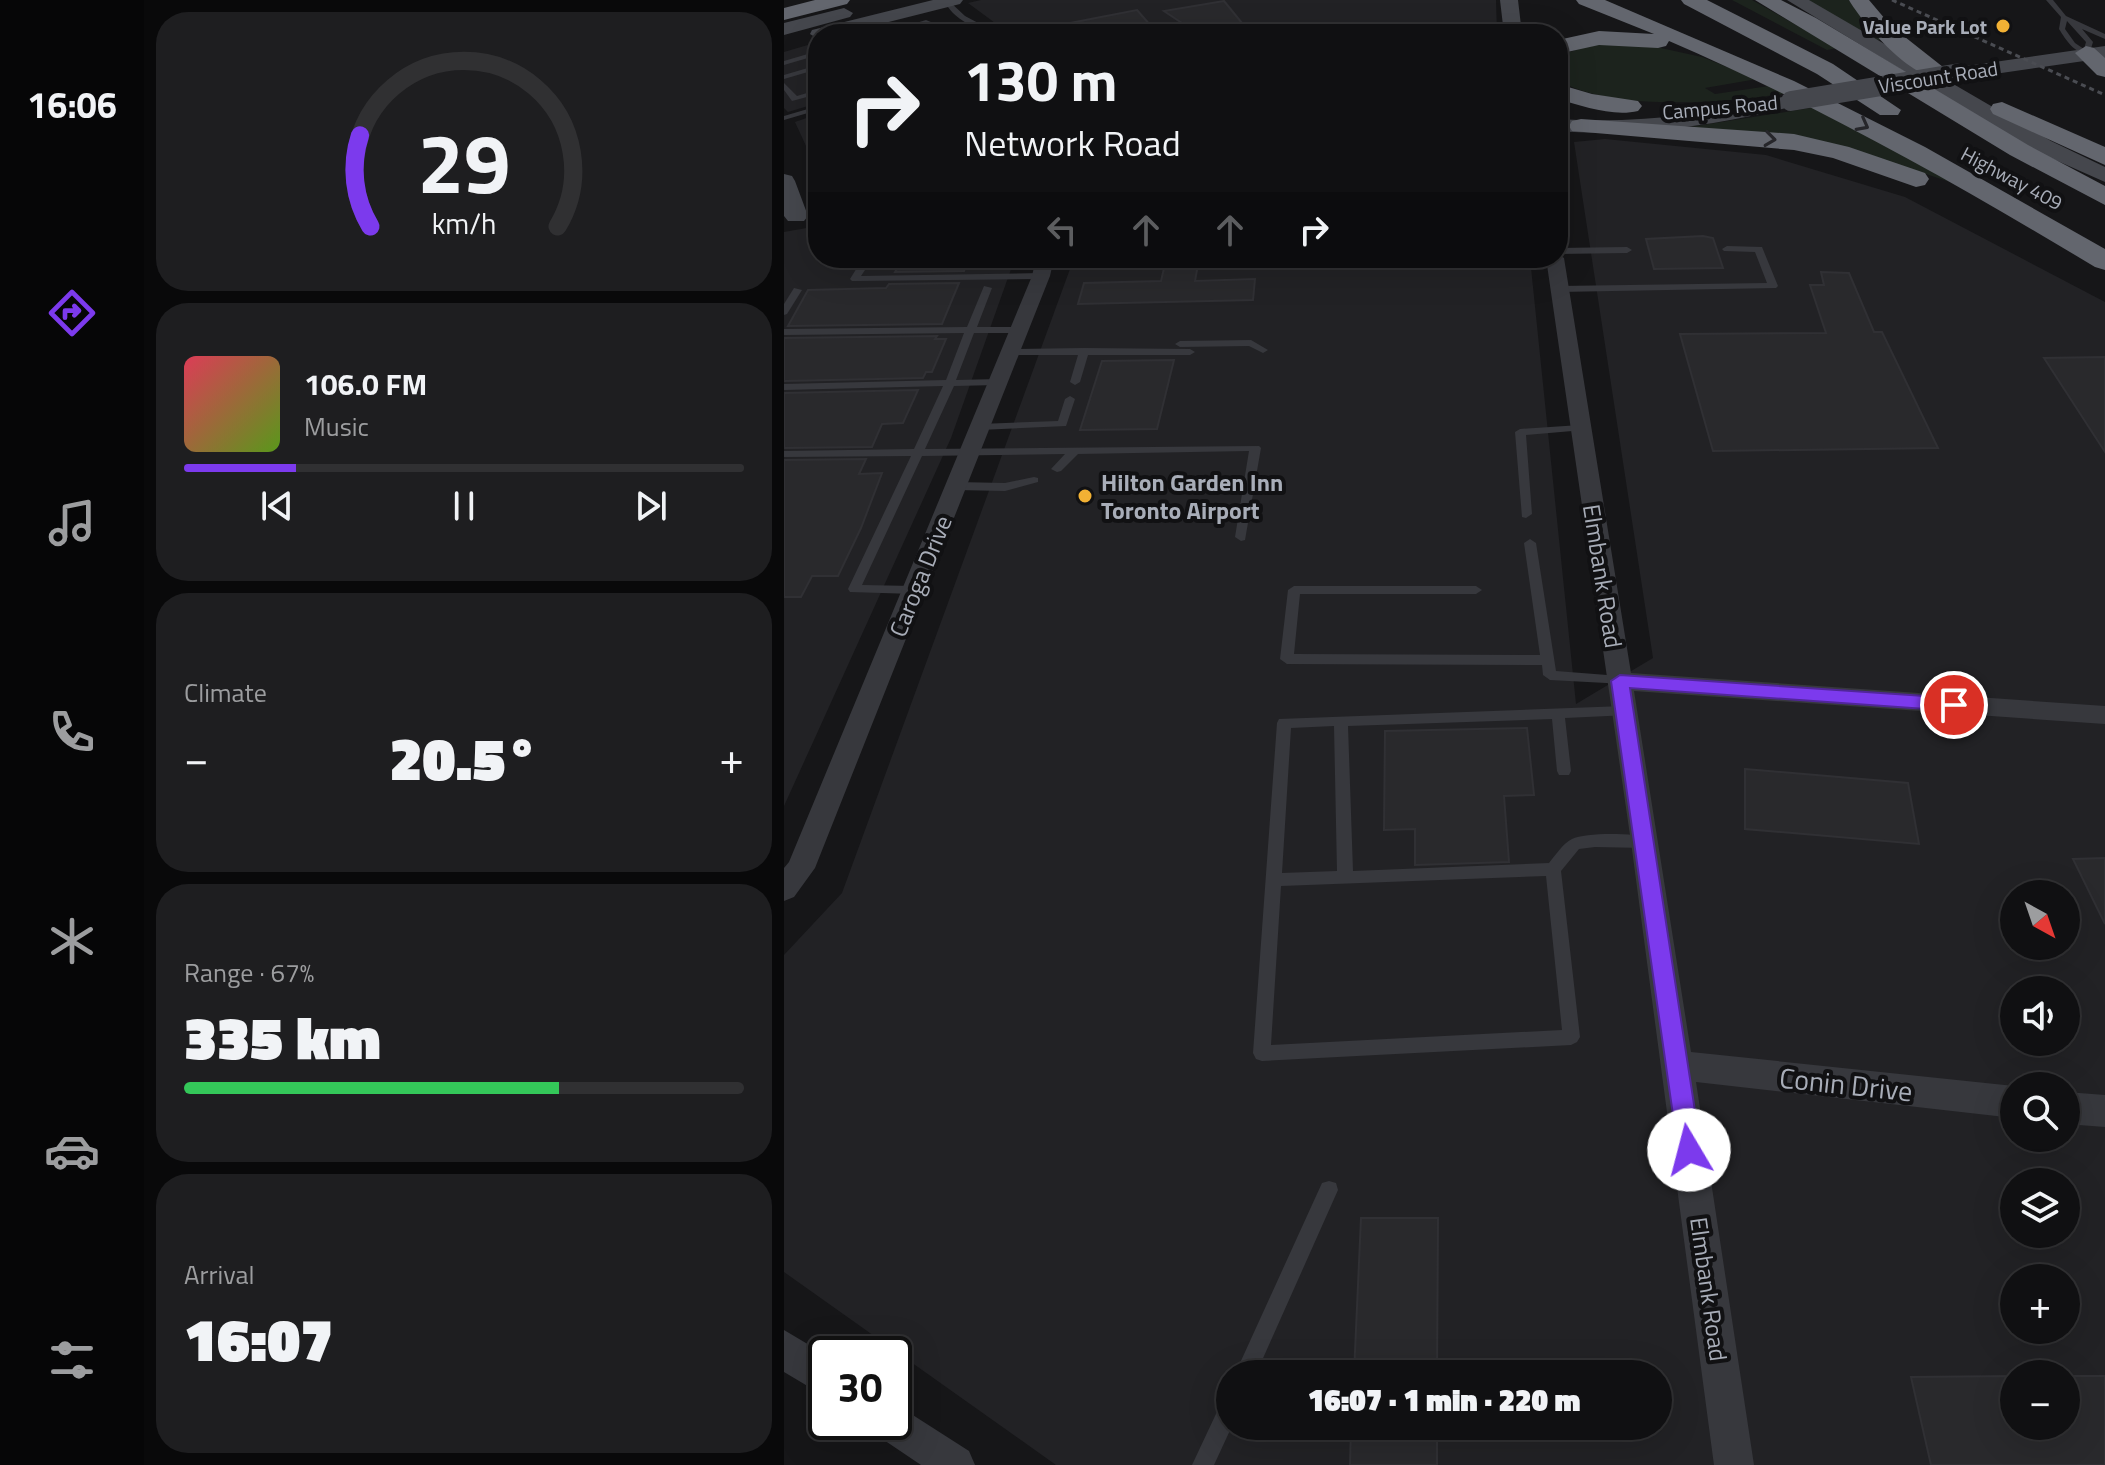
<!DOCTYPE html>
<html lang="en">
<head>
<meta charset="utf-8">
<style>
  :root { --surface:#101012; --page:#1e1e20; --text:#f1f3f6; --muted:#9c9d9f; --line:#303032; --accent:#7c3aed }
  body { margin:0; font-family:"Titillium Web",sans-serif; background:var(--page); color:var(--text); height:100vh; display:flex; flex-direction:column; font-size:30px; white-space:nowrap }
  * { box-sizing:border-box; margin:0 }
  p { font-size:26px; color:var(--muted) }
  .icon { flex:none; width:44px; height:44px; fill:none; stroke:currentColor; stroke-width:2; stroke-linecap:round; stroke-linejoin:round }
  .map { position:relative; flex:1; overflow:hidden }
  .panel { display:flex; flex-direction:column; gap:12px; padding:12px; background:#09090a; width:640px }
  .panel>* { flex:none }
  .hud { position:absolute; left:24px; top:24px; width:760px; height:244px; border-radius:32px; box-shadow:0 8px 32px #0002,0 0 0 2px var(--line); background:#101012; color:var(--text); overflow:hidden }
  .needle { width:52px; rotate:140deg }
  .tools { position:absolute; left:1216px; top:880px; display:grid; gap:16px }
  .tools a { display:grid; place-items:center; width:80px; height:80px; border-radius:50%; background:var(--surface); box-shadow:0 8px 32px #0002,0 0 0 2px var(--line); font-size:40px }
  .speed { position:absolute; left:24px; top:1336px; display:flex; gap:16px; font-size:40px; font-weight:700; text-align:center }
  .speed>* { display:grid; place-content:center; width:104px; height:104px; border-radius:50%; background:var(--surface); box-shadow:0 8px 32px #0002,0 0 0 2px var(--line); line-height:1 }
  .speed .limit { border:4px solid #111; border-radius:12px; background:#fff; color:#111 }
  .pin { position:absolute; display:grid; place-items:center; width:68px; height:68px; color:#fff; margin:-34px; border:4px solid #fff; border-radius:50%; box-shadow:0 2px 8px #0007 }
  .me { position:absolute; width:88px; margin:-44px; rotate:352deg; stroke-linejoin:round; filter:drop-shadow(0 0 6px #0008) }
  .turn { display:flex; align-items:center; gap:28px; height:168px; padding:0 24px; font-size:36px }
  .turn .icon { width:104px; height:104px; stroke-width:2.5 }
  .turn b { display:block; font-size:56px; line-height:68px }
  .lanes { display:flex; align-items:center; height:76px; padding:0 24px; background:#0003; justify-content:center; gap:40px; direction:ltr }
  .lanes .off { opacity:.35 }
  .big { font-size:60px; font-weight:800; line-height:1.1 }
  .panel .tile { flex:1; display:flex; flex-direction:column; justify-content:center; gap:12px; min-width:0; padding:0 28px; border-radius:32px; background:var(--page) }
  .panel .dial { align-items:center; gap:0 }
  .dial svg { height:208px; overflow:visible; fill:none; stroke:var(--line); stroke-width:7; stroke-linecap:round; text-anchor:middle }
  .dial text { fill:var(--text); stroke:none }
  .song { display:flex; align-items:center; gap:24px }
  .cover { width:96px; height:96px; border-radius:12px; background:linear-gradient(135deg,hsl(350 70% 55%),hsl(90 70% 35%)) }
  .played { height:8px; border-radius:4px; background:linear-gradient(90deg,var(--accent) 20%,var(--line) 20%) }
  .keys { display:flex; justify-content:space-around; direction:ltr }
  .heat { display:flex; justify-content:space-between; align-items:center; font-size:44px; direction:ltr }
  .charge { height:12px; border-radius:6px; background:linear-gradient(90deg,#34c759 67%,var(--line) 0) }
  .trip { position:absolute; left:432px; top:1360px; width:456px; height:80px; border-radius:40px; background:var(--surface); box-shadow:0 8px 32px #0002,0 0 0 2px var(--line); font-weight:800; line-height:80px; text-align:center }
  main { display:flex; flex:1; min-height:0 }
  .tab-bar { display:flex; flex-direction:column; width:144px; justify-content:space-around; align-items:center; background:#060607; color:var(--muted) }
  .tab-bar .icon { width:56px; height:56px }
  .tab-bar .selected { color:var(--accent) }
  .tab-bar b { font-size:36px; color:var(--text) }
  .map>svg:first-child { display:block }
  .built { fill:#222225; fill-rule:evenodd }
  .green { fill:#1c231d }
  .building { fill:#29292c; stroke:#303034; stroke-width:2 }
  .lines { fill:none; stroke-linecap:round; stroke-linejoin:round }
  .lane { fill:#37383d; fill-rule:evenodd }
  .street { fill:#37383d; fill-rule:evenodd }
  .secondary { fill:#45474d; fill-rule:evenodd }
  .highway { fill:#63666e; fill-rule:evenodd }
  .rail { stroke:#4a4c52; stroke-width:3; stroke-dasharray:5 4; stroke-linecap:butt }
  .secondary-bridge { stroke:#45474d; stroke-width:20 }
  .oneway { stroke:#26262a }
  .route { fill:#7c3aed; stroke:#51269a; stroke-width:2 }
  .poi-dot { fill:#f2b134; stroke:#111113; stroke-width:3 }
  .labels { text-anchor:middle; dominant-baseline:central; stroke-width:8; stroke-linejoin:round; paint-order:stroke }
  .far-poi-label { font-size:20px; font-weight:bold; fill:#a8adb8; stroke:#111113; text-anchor:end }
  .far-street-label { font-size:20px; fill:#a8adb8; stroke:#111113 }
  .poi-label { font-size:24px; font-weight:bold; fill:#a8adb8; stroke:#111113; text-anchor:start }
  .street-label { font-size:24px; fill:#a8adb8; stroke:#111113 }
  .near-street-label { font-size:28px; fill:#a8adb8; stroke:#111113 }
</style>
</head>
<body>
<main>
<nav class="tab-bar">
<b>16:06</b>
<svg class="icon selected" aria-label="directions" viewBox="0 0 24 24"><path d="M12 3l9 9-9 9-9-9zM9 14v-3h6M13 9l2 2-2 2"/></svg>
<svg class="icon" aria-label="music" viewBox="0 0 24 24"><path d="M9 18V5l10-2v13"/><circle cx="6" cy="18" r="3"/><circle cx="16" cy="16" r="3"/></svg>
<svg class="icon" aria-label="phone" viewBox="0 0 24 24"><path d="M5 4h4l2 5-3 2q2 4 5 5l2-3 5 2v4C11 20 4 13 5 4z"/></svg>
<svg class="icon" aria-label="climate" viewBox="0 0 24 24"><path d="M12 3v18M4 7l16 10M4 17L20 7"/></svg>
<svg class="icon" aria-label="car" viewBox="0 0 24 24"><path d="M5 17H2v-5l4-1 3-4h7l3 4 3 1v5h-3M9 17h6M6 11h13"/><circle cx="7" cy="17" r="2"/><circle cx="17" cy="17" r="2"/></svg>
<svg class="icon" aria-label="filters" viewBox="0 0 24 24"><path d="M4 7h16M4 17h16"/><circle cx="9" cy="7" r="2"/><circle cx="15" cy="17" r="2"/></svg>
</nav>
<section class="panel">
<div class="tile dial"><svg viewBox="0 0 100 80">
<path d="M14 69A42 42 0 1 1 86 69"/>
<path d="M14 69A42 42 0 0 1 10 34" stroke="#7c3aed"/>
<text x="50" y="56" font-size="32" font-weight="700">29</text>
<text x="50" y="72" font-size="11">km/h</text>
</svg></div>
<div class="tile">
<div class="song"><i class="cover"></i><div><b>106.0 FM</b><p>Music</p></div></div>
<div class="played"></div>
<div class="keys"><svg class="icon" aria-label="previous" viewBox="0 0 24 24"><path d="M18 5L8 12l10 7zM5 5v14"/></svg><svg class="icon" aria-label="pause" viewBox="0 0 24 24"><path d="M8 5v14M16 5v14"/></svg><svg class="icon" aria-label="next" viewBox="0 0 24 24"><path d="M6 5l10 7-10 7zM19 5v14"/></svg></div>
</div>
<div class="tile"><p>Climate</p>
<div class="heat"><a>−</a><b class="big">20.5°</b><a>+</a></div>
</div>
<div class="tile"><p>Range · 67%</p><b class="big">335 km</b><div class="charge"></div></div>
<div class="tile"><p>Arrival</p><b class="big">16:07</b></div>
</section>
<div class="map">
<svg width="1321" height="1465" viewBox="0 0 1321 1465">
  <rect width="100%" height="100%" fill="#161618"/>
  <path class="built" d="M197,0H712L713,34H226L184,3Z
    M34,42V103L4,112L0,108V52Z
    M34,114V172L11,122Z
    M821,139L982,155L1121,197L1321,302V1465H272L0,1272V955L58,893L290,258H746L792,704L869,658L790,142ZM1230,894H1282V946H1230ZM1230,990H1282V1042H1230ZM1230,1086H1282V1138H1230ZM1230,1182H1282V1234H1230ZM1230,1278H1282V1330H1230ZM446,1374H874V1426H446ZM1230,1374H1282V1426H1230Z
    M34,226V258H231L167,438L0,806V232Z"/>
  <path class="green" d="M948,0H968L1053,48L1043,50Z
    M1023,0H1066L1099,40H1089Z
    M854,43L918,57L973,79L921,88L931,94L985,86L1003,93C944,103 826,112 774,80V58L777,55L810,44Z
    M1033,107L1175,185L1070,150L906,127Z"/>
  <path class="building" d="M440,1L458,23L407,29L380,11Z
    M353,10L374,34H341L286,23Z
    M919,236L929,238L939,268L870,269L862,239Z
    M119,258H185L180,271L111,272Z
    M415,259L411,281L471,279L469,300L294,304L300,283L377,281L382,260Z
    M1037,272L1065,273L1090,332H1098L1154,448L929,451L896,334L1042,333L1026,285H1040Z
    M175,283L158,324L4,326L24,290L102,288L105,284Z
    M153,336L151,339H162L148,372H142L139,378L0,381V338Z
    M1321,357V452L1260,358Z
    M390,360L373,429L296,430L318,361Z
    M134,390L119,423L98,424L88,447L0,448V393Z
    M82,459L75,474L98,473L77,528L54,576H28L17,597H0V460Z
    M743,728L750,795L720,796L725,862L631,865V829L600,830L601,731Z
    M961,769L1124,783L1135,844L961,829Z
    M1321,858V924L1289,859Z
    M577,1218H654L653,1374H570Z
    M1230,1376V1426H1282V1376H1321V1465H1147L1127,1377Z
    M567,1426H653V1465H566Z"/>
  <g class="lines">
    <path class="lane" d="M1262,0H1269L1282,16L1321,34V39L1298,29L1309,42L1305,55C1290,53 1282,40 1275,29L1277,17ZM1283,21L1302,42L1300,49L1291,43L1281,29Z
      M161,1H165L181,16L215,34C197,34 166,17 161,1Z
      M142,20L176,34C164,34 151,24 140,25C124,26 111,34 96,34Z
      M544,22L546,23L553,34H547L541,24Z
      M34,51V55L0,65V61Z
      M34,65V69L0,79V75Z
      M0,83L13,96L33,90L34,94L8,101L0,90Z
      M34,106V110L0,120V116Z
      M943,246L978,247L994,286L992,288L775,292L770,289L775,286L983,283L971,252L940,251L938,249Z
      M774,248L843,247L848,250L843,253L774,254Z
      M79,258H89L77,276L257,273L262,276L257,279L68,281L66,279Z
      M200,286L208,288L193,327H235L240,330L235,333H190L172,380L214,379L219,382L214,385L170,386L141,449L475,446L477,448L461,540L457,541L451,537L465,451L294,454L277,471L273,472L267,469L281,454L138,456L78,585L130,586L136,590L130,594L66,592L64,589L127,456L0,457V451L130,449L159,386L0,390V384L162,380L180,333L0,335V329L183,327Z
      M10,288L18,290L3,314L0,315V304Z
      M467,340L484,350L479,353L465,346L396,347L391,344L396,341Z
      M300,348L406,349L411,352L406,355H304L296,382L291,385L286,382L294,355H226L221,352L226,349Z
      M286,396L291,399L282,426L196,430L191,427L196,424L274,421L281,399Z
      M796,425L801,428L800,430L742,435L748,514L742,518L738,517L731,432L736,429Z
      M250,477L254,478V482L221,491L172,490L166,486L172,482L221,483Z
      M746,539L752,543L772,671L836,676L843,681L841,684L766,680L759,675L758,665L503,664L496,659L504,590L510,586H692L698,590L692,594H516L510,654L756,655L740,543Z
      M840,706L845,707L847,711L845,715L781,718L787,771L785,775H775L773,771L768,719L564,726L569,871L765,863C771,856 779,843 788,839C802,832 851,833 866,838L869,842L866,846L861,848L811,847L795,849L777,871L796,1037L793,1042L787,1045L478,1061L472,1059L469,1053L493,723L495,719ZM550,726L553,871L498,873L507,728ZM762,876L778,1030L487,1045L497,886Z
      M545,1181L552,1183L554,1190L472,1374H451L538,1183Z
      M446,1396L448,1426L430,1465H408L439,1399Z"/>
    <path class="street" d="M774,254L780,258L847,673L1321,706V724L850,691L907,1052L1230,1086V1118L912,1082L970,1465H930L847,842L762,258H774Z
      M252,258H270L266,276L31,868L10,897L0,901V868L5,862L248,276Z
      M1282,1092L1321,1095V1127L1282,1124Z
      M0,1330L42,1355V1397L0,1372Z
      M110,1403L185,1451L191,1465H137L94,1436L88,1422H110Z"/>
    <path class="secondary" d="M149,0H179L176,4L57,34H34V39L26,34L28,30Z
      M716,0H734L738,34H720Z
      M1003,0H1025L1267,141L1321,167V182L1251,151Z
      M60,8L69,13L66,17L0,35V23Z
      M1321,46V58L1176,79L1166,73L1176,67Z
      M1007,95L1014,97L1017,101L1014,105C935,125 856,137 774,131V119C853,124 930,114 1007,95Z
      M0,174L8,176L11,181L24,216L20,221H4L0,216Z"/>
    <path class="highway" d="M31,0H66L63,4L0,20V8Z
      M792,0H821L1010,81L1141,147L1321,249V270L1311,267C1173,184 1033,105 885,41L882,46L874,48L815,45L774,54V40L815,31L870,34L795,4Z
      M897,0H923L1049,64L1117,110L1114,115H1096L1033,74L900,4Z
      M971,0H997L1032,18L1244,145L1321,186V205L1226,155Z
      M1065,0H1085L1107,26L1159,67L1162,72L1159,77C1131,84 1078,23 1065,0Z
      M1302,46L1310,48L1321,58V77L1313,75L1291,53Z
      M774,84L808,94L854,101L858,106L854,111C829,117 798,106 774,99Z
      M1218,102L1321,147V165L1209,114L1206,109L1209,104Z
      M797,119L1010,134L1065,147L1141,173L1145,179L1141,185L1132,187L1049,158L1010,150L788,131L785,126L788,121Z"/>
    <path class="rail" d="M1108,0L1321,95"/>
    <path class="secondary-bridge" d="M1007,101L1176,73"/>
  </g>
  <defs><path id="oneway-chevron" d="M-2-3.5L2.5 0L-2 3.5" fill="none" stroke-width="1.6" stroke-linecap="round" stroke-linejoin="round" transform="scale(2)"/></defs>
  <g class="oneway">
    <use href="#oneway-chevron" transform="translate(1079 125) rotate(28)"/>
    <use href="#oneway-chevron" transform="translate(986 139) rotate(7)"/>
  </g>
  <path class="route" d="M836,675L1170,698L1179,705L1170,711L846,688L917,1150L914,1158L905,1162L897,1158L894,1150L827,681Z"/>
  <g class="poi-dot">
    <circle cx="1219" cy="26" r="8"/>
    <circle cx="301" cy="496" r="8"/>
  </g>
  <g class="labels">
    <g class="far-poi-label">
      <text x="1203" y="26">Value Park Lot</text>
    </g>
    <g class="far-street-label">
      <text transform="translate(1154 77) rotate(-9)">Viscount Road</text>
      <text transform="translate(936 107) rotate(-5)">Campus Road</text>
      <text transform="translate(1228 178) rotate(28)">Highway 409</text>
    </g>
    <g class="poi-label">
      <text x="317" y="482">Hilton Garden Inn<tspan x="317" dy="28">Toronto Airport</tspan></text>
    </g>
    <g class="street-label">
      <text transform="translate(136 576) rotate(-68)">Caroga Drive</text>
      <text transform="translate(819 576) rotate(81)">Elmbank Road</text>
      <text transform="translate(925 1289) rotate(82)">Elmbank Road</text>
    </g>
    <g class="near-street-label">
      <text transform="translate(1062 1084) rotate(6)">Conin Drive</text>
    </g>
  </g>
</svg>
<div class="tools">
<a><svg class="needle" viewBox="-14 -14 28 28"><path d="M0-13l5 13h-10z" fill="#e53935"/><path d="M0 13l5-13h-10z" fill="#9c9d9f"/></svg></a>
<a><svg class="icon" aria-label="sound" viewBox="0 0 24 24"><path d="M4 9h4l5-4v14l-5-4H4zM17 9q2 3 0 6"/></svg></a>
<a><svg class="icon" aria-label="search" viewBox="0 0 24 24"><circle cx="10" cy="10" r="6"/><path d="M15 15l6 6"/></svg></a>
<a><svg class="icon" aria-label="layers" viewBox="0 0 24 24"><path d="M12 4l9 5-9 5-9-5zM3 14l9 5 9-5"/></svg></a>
<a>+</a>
<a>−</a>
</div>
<div class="speed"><div class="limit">30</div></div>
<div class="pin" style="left:1170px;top:705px;background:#d93025"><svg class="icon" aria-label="arrive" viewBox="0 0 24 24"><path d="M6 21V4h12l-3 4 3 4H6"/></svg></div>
<svg class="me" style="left:905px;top:1150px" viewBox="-20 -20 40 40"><circle r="19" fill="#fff"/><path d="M0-13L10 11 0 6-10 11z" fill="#7c3aed"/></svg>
<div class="trip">16:07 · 1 min · 220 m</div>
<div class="hud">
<div class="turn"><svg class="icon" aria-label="right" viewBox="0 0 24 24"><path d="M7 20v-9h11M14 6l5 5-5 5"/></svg><div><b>130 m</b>Network Road</div></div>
<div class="lanes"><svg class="icon off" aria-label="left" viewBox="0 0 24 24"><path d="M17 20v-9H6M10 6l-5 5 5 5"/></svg><svg class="icon off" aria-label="ahead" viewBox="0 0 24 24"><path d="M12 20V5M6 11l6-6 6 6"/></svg><svg class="icon off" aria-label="ahead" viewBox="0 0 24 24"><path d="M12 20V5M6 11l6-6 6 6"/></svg><svg class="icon" aria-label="right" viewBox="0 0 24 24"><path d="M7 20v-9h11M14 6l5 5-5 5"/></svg></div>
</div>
</div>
</main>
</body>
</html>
